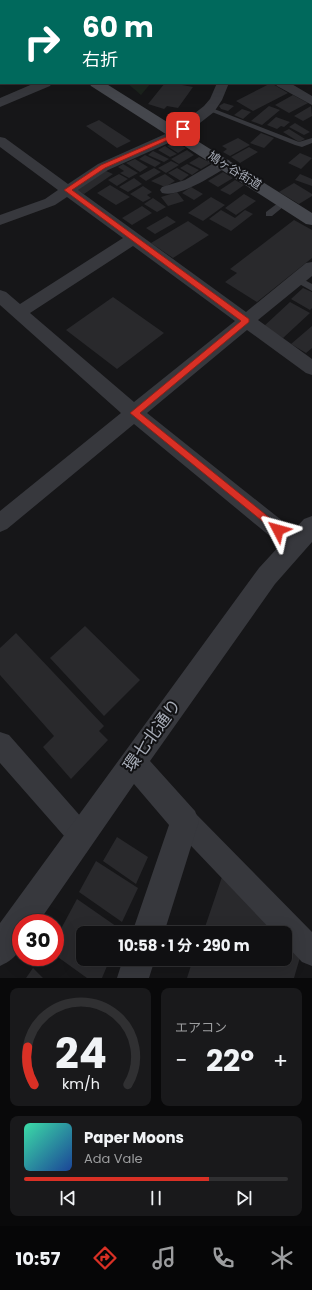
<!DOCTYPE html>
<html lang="ja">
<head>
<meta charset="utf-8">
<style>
  :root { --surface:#101012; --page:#19191b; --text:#f1f3f6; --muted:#9c9d9f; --line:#303032; --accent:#d93025 }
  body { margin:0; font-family:Poppins,"Noto Sans JP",sans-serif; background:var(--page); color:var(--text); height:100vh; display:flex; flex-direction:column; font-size:15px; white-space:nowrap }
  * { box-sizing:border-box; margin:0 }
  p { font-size:13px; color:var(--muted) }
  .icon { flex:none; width:22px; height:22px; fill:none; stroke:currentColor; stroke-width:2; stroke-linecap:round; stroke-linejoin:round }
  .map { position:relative; height:978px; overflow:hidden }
  .side { display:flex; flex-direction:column; gap:10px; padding:10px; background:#09090a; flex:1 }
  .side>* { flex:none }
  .hud { position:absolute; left:0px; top:0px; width:312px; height:84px; box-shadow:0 4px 16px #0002,0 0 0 1px var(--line); background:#00695c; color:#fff; overflow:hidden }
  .speed { position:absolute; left:12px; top:914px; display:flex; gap:8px; font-size:20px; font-weight:700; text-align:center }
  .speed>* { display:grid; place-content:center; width:52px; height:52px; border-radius:50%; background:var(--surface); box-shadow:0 4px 16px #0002,0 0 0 1px var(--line); line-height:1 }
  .speed .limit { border:6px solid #d22; background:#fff; color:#111 }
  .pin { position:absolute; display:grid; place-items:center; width:34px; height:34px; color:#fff; margin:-17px; border-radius:8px; box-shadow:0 2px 6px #0006 }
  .me { position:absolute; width:44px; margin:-22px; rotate:309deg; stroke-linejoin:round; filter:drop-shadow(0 0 3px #0008) }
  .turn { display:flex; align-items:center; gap:14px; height:84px; padding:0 16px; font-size:18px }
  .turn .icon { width:52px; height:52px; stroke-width:2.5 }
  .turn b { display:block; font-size:28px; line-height:34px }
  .big { font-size:30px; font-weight:700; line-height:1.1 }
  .side .tile { flex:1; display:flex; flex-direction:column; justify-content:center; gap:6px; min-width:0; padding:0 14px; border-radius:8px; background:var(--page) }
  .side .dial { align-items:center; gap:0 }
  .dial svg { height:104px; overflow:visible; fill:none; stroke:var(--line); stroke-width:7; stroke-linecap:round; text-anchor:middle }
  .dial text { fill:var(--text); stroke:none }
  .song { display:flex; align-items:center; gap:12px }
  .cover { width:48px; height:48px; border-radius:6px; background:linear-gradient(135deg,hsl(160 70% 55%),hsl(220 70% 35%)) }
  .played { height:4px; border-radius:2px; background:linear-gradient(90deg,var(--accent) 70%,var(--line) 70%) }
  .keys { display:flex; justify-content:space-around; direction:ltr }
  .heat { display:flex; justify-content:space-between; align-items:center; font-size:22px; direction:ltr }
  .side .tiles { flex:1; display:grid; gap:10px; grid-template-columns:1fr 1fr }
  .tile:last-child { grid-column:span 2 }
  .trip { position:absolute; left:76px; top:926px; width:216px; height:40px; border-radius:8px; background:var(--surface); box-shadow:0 4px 16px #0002,0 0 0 1px var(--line); font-weight:700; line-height:40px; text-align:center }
  .dock { display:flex; height:64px; justify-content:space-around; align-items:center; background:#060607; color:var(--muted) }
  .dock .icon { width:28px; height:28px }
  .dock .active { color:var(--accent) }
  .dock b { font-size:18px; color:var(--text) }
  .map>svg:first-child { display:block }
  .green { fill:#1c231d }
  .building { fill:#29292c }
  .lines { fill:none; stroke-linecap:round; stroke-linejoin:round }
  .service { fill:#37383d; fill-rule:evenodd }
  .minor { fill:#37383d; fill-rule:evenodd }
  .tertiary { fill:#37383d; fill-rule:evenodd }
  .secondary { fill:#45474d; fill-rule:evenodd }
  .route { fill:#d93025; stroke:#8d1f18 }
  .labels { text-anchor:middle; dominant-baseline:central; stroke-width:4; stroke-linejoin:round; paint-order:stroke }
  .far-street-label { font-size:12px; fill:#a8adb8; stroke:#111113 }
  .near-street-label { font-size:17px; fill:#a8adb8; stroke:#111113 }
</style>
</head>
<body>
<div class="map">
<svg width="312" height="978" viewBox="0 0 312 978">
  <rect width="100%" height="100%" fill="#161618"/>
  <path class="green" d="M127,83H151L141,95Z"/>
  <path class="building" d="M165,83H183L182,85L193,87L178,108L167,106L164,109L148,104Z
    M271,83L288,93L253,111L236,101Z
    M293,95L308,103L289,113L275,105Z
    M224,103L234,106L228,111L221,109L219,106Z
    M269,106L280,110L262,125L251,121Z
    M311,106L312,116L303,121L294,116Z
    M242,109L251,112L243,119L234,115Z
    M276,117L287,121L290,122L284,127L281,126L277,129L267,125Z
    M99,120L131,141L117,148L86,126Z
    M295,123L310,132L304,135L289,127Z
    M289,129L305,139L299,142L283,132Z
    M261,133L274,138L264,148L250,143Z
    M238,138L250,145L230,156L223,152L227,149L222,146Z
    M176,142L186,148L178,153L167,146Z
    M165,146L177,154L170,157L158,150Z
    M249,147L258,152L240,163L231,157Z
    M187,150L194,155L179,164L171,159Z
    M153,151L169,159L164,162L148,155Z
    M300,153L312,158L301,169L288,163Z
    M145,155L161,163L155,167L139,159Z
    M199,157L211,163L201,169L189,163Z
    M135,159L148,167L140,172L126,163Z
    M171,161L179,165L166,173L158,168Z
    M123,164L138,173L129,178L120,173L124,171L118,167Z
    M187,164L199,170L192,175L180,168Z
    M154,168L161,172L146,181L139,176Z
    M177,168L189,175L181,181L168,173Z
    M106,171L113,174L84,194L77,190Z
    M223,172L233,178L218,187L208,181Z
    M119,174L128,179L117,186L108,180Z
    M165,174L175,181L165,187L151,181Z
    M300,174L312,179V186L295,180Z
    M134,178L142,184L128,192L119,187Z
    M235,180L244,185L230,195L220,190Z
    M294,183L312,194V196L299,204L279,192Z
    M110,185L130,197L116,205L97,193Z
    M143,186L152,192L147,195L151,198L143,202L130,194Z
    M191,187L203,194L194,200L182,193Z
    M177,192L184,201L168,206L161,197Z
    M244,194L256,201L236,215L225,208Z
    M211,197L225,205L203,221L188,213Z
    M153,198L166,207L157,212L144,204Z
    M142,206L152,213L132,225L122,218Z
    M221,210L235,218L245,210L253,214L231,231L209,219Z
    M167,216L176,222L155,234L146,228Z
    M294,220L312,230V258L257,302L225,282L237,273L230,269Z
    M188,221L209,235L173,258L151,243Z
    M303,288L312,292V308L310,310L291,299Z
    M113,297L164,333L117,369L66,330Z
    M290,302L310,313L283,338L263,327Z
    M312,326V348L306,353L291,344Z
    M85,626L140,680L104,716L50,658Z
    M16,633L104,726L99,731L108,740L71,779L43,747L54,736L0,675V648Z
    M117,837L148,857L136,884L103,861Z
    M96,861L138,888L122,922L79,892Z
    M223,874L281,933H203Z
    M77,899L123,931L122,933H83V959H110L102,978H87L55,955V940Z
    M285,937L301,954L294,978H187L193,959H285Z
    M33,968L43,978H26Z"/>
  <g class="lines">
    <path class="service" d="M22,0H28V1H22Z
      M209,107L299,142L312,138V143L302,147L295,145L207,110V108Z
      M282,200H288L289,202L272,216H266V212Z
      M297,276L312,284V291L294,281V277Z"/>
    <path class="minor" d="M181,0H194V1H181Z
      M1,40V48L0,49V41Z
      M35,83H52L50,86L0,107V98Z
      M217,83H229L222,100L214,112L182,137L108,170L78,190L246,312L306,263L312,262V276L258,320L312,359V375L306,373L247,330L147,413L285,523L304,535L307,542L304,549L297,551L290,549L271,537L134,424L7,529L0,532V511L121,413L0,305V290L6,292L20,304L123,238L67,197L55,205L0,225V215L45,199L58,190L0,147V137L5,138L68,184L98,164L172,131L204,106L210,99ZM133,246L235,321L134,402L30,313Z
      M275,83H290L312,96V105L277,86Z
      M224,159L229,160L231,163L229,166C213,175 180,198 162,193L160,190L162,187L185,180L219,160Z
      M0,732L9,735L90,827L94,836L90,845L81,849L72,845L0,763Z
      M185,808L194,812L312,932V966L302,962L285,944V933H274L176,830L172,821L176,812Z"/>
    <path class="tertiary" d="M312,516V542L275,584L150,761L195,811L199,821L164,933H132L169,825L134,784L38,923H21C21,945 23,956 0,966V923L259,568L304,519Z
      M123,959H155L149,978H117Z"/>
    <path class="secondary" d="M0,18L1,19V27L0,26Z
      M89,83H105L312,213V225L306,224L91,86Z"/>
  </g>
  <path class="route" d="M183,127L186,129L185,130L170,139L105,168L72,190L249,319V322L140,413L281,527L282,530L281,533L278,534L130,413L241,321L64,190L101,165L166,137Z"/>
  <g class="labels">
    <g class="far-street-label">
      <text transform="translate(235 170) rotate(32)">鳩ヶ谷街道</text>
    </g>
    <g class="near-street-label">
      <text transform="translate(152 735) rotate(-54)">環七北通り</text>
    </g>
  </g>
</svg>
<div class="speed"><div class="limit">30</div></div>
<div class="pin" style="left:183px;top:129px;background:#d93025"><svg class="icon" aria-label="arrive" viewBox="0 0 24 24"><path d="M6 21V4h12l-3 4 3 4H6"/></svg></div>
<svg class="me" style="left:278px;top:530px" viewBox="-20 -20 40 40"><path d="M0-17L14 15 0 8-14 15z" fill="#d93025" stroke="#fff" stroke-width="4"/></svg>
<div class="trip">10:58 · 1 分 · 290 m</div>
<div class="hud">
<div class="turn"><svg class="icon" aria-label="right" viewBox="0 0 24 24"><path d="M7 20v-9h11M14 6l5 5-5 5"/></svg><div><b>60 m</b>右折</div></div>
</div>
</div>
<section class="side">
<div class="tiles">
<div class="tile dial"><svg viewBox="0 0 100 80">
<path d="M14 69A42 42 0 1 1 86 69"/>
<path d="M14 69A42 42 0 0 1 9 40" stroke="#d93025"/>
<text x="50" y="56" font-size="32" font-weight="700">24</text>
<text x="50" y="72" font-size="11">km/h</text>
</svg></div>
<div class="tile"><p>エアコン</p>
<div class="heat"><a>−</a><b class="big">22°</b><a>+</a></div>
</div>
<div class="tile">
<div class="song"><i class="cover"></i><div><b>Paper Moons</b><p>Ada Vale</p></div></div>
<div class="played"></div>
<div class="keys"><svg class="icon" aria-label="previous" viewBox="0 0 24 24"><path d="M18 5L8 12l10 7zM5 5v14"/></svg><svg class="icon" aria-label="pause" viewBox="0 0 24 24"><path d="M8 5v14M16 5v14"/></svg><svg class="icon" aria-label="next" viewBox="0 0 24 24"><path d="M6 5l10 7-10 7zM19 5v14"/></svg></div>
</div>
</div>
</section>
<nav class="dock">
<b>10:57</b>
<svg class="icon active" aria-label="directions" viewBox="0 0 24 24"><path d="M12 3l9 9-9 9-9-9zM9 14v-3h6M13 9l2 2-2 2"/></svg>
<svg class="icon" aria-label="music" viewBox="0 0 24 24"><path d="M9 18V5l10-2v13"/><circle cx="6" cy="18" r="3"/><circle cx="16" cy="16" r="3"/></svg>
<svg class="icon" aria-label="phone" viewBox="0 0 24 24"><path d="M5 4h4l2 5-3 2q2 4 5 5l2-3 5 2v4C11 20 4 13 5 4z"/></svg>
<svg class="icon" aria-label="climate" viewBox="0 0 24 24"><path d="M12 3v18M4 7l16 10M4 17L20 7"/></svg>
</nav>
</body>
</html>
